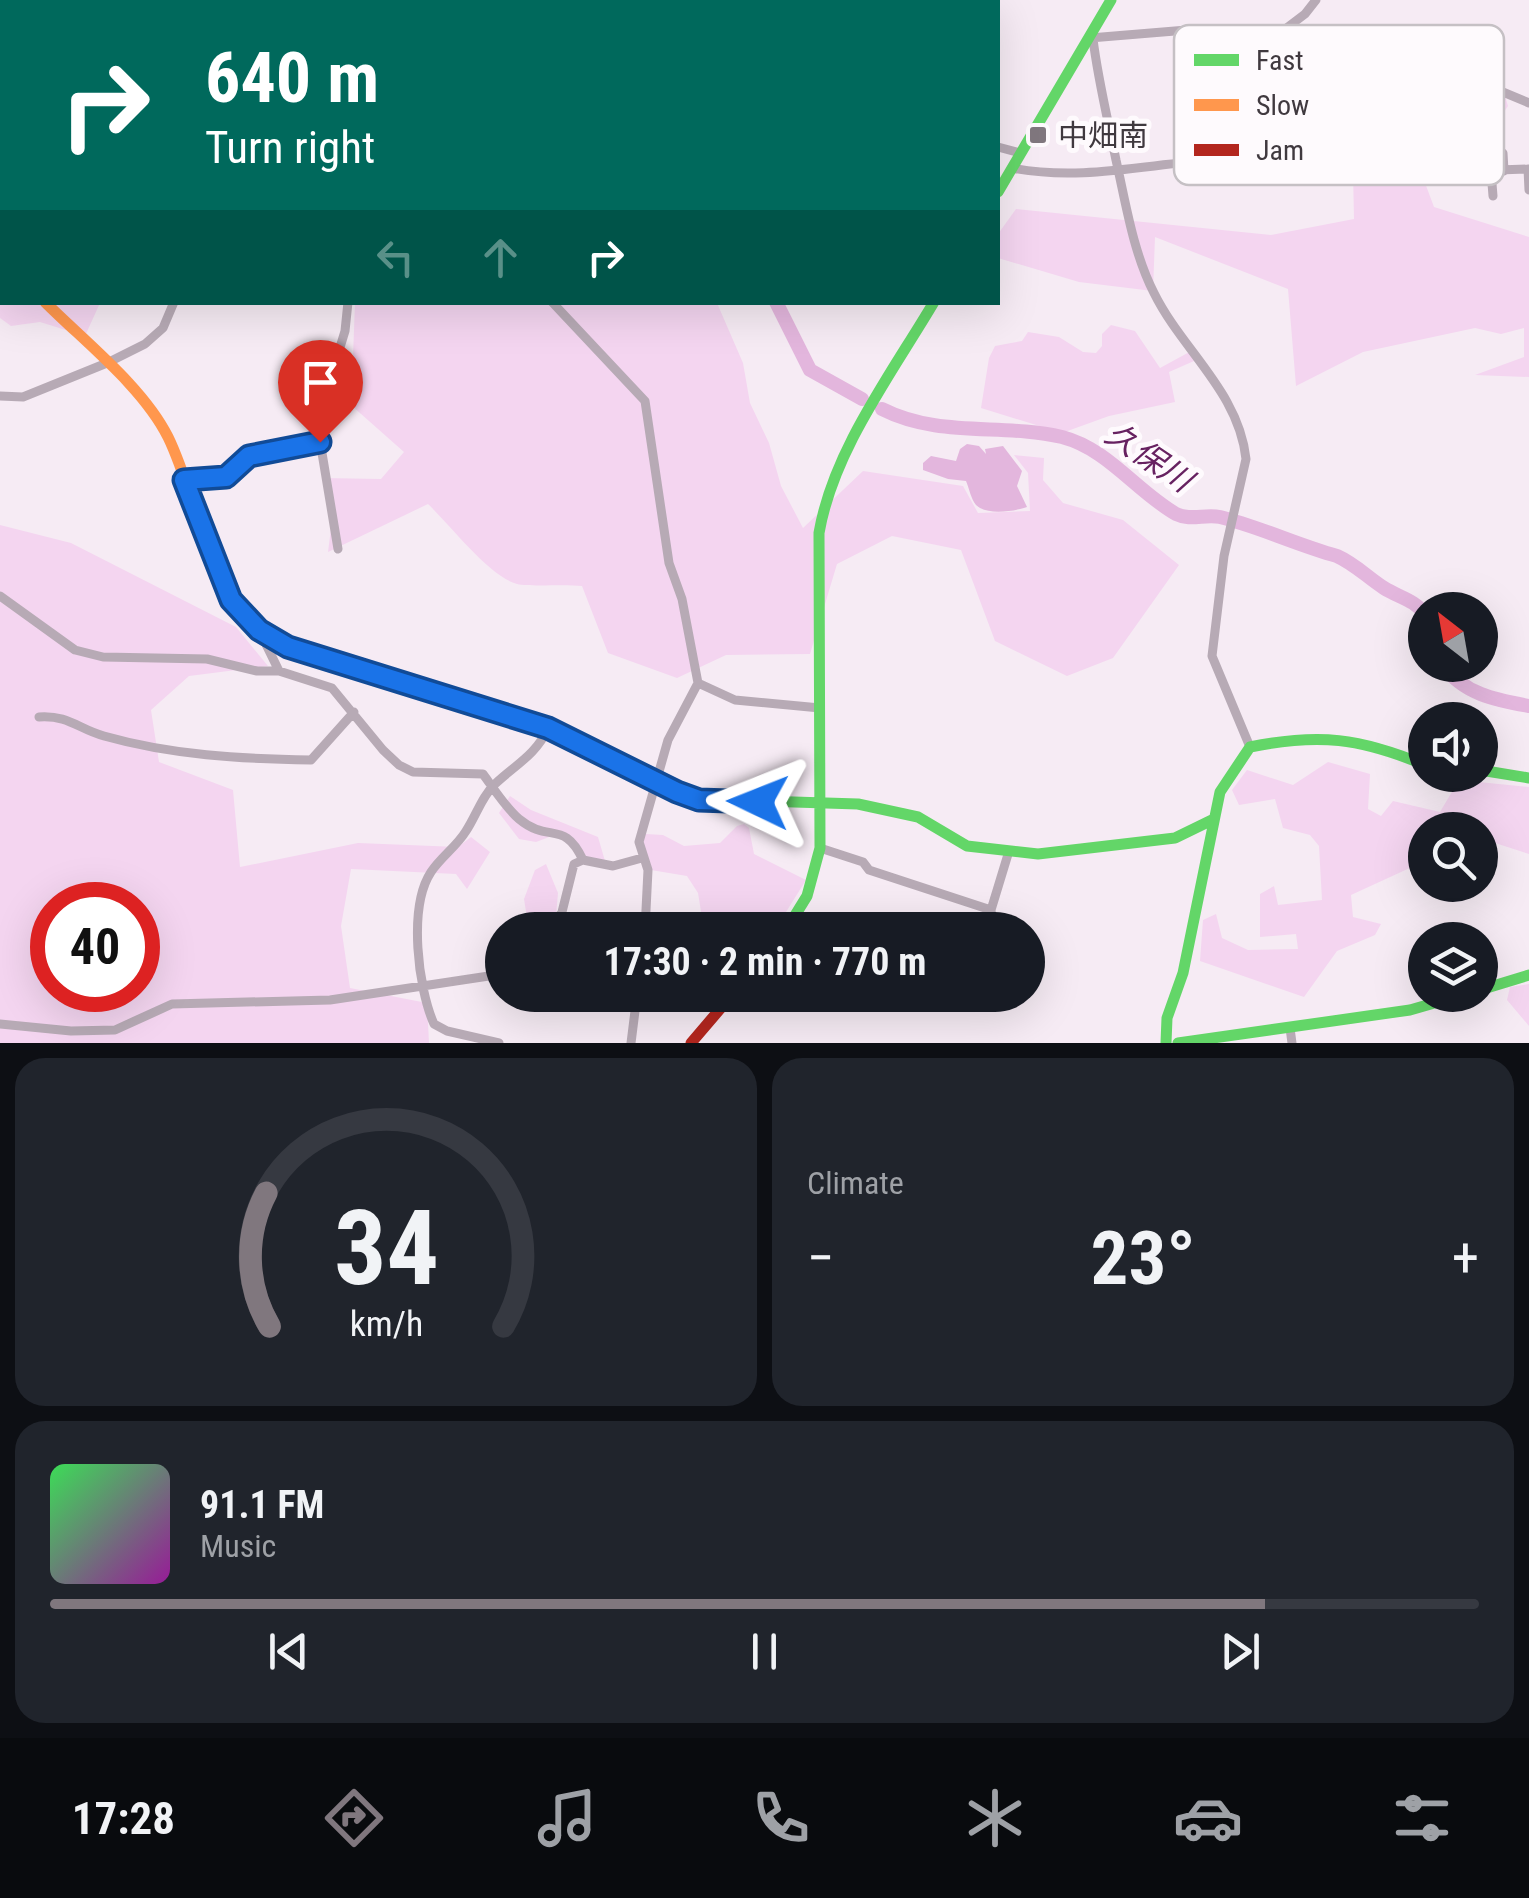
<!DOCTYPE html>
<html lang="en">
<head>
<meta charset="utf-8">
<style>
  :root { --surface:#171b24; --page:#20242c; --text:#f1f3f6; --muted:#9ea1a6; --line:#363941; --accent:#80777e }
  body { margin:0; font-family:"Roboto Condensed","Noto Sans JP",sans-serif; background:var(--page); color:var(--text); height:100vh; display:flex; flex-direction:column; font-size:38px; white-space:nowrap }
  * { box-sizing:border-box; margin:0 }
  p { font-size:32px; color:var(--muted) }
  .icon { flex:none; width:55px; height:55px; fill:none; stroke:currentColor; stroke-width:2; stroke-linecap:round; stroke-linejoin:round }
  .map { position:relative; height:1043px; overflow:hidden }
  .details { display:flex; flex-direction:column; gap:15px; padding:15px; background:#0d0f14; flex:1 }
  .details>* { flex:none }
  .hud { position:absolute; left:0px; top:0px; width:1000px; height:305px; box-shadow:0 10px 40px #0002; background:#00695c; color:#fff; overflow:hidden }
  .needle { width:65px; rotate:329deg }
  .fabs { position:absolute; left:1408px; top:592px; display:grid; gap:20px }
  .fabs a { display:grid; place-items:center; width:90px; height:90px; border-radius:50%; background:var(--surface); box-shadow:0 10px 40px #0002; font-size:50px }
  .speed { position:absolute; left:30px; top:882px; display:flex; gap:20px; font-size:50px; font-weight:700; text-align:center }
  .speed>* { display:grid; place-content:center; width:130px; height:130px; border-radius:50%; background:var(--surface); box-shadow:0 10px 40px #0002; line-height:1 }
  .speed .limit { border:15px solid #d22; background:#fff; color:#111 }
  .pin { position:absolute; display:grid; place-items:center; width:85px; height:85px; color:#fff; margin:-102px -42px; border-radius:50% 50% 50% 0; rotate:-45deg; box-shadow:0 0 10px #0007 }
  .pin .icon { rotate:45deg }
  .me { position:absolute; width:110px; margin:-55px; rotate:272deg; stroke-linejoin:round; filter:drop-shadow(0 0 8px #0008) }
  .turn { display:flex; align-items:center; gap:35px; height:210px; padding:0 40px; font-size:45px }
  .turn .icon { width:130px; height:130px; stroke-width:2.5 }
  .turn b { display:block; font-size:70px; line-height:85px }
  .lanes { display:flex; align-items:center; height:95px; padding:0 40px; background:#0003; justify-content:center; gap:50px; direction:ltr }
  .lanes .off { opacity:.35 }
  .big { font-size:75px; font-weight:700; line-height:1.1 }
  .details .tile { flex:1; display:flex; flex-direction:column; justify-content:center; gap:15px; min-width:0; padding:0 35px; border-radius:30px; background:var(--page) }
  .details .dial { align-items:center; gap:0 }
  .dial svg { height:260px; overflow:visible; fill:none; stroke:var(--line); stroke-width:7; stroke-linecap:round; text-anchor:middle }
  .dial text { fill:var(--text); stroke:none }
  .song { display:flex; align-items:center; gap:30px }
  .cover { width:120px; height:120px; border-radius:15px; background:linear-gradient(135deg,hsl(130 70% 55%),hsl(300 70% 35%)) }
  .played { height:10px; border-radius:5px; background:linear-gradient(90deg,var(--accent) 85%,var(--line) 85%) }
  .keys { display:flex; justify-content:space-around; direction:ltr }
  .heat { display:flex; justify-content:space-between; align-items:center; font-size:55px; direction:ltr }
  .details .tiles { flex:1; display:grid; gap:15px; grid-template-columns:1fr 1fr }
  .tile:last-child { grid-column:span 2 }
  .trip { position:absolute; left:485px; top:912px; width:560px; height:100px; border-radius:50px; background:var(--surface); box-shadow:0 10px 40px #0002; font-weight:700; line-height:100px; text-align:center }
  .tab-bar { display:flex; height:160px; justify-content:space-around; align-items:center; background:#090b0e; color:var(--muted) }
  .tab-bar .icon { width:70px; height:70px }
  .tab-bar .current { color:var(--accent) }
  .tab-bar b { font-size:45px; color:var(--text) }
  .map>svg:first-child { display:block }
  .green { fill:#f4d5f0; fill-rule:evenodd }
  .water { fill:#e3b6dd }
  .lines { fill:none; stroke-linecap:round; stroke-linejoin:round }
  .river { stroke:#e3b6dd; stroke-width:14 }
  .street { stroke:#b7aab5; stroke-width:9 }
  .fast { stroke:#63d668; stroke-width:11 }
  .slow { stroke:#ff974d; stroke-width:11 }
  .jam { stroke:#b3261e; stroke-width:11 }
  .route-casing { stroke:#114b97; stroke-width:25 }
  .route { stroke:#1a73e8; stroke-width:18 }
  .poi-dot { fill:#80777e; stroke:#fefafd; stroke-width:4 }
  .labels { text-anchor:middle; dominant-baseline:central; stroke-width:10; stroke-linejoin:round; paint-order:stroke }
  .poi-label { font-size:30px; fill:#40393f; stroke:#fefafd; text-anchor:start }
  .water-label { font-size:32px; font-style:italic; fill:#672261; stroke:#fefafd }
  .key { fill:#fefafd; stroke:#c5c0c4; stroke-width:2.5 }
  .key-label { font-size:28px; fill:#40393f }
</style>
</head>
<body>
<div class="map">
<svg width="1529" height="1043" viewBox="0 0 1529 1043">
  <rect width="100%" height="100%" fill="#f6ebf4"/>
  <path class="green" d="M59,0H326L49,2Z
    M535,0H757L533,2Z
    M1439,75H1453L1505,96L1508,106L1486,138L1467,143L1464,131H1440L1424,143L1358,145L1355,125L1362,105L1405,85L1415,95L1434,90Z
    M1415,156L1434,207L1529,237V377L1475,375L1524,357V328L1501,334L1475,328L1363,352L1296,386L1288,289L1155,237L1153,291L1079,282L998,258V234L1016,209L1271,235L1354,219L1353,171Z
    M0,252H2V302L100,303L85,336L40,322L11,326L0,318Z
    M355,303H717L743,363L750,403L769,443L781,486L803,528L863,471L963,486L978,513L1030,511L1028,473L1014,455L1044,458L1043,480L1063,503L1123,520L1179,565L1113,658L1067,676L995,641L961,550L892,536L837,564L810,654L726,655L677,678L608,653L582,586C564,584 530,587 517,584C490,577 450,525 428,504L328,552L333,513L322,478L381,479L404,452L343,398L353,357Z
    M1111,325L1135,331L1160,368L1193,350L1194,361L1169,372L1175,402L1109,416L1062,433L981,408L989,358L995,346L1022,341L1028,332L1059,337L1083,352L1096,353L1102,346V334Z
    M0,525L71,543L236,627L268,666L189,676L151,710L159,762L233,790L240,867L358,843L458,847L471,837L490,852L467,889L456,874L351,869L341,926L350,988L427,1003L429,1043H0ZM52,905H138V990H52Z
    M1328,762L1370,774L1368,809L1381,816L1393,801L1440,812L1459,780L1529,787V854L1492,842L1470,819L1448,830H1425V861L1351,895L1353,917L1381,924L1375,935L1337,951L1304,997L1200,961L1203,920L1216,914L1222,938L1248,950L1298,949L1296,934L1260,937V894L1274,886L1278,905L1322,900L1319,846L1310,835L1283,828L1275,799L1239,805L1232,790L1247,770L1293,785Z
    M510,796L531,810L598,837L605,861L587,857L557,834L536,842L519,839L499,813Z
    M744,824L749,828L754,854L806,880L781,920L737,930H704L698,893L687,876L651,870L640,839L646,834L663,835L684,846L720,843L737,826Z
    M546,864L558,893L556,916L542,930H529L524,899L535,870Z
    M1529,984V1026L1507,1000L1510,987Z"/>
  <path class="water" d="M967,444L979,446L986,454L985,449L1003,446L1022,471L1017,486L1027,507C1015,511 987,516 976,505C971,499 969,488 966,481L948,479L923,470V463L931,456L956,461L960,449Z"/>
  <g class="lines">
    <path class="river" d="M0,35L2,37
      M776,302L810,370L862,399
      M882,409C939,438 1001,423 1062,437C1108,449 1136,491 1176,514C1190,521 1205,514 1220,517C1260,527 1297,545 1337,556C1355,564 1367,577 1384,588C1398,597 1416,600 1425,615
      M1443,665C1463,694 1496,700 1529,706"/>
    <path class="street" d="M342,0L348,2
      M443,2V0
      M1090,38L1199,29L1276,36L1305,14L1316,0
      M1093,39C1098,80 1108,120 1116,160C1126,204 1133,252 1154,293C1182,350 1239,392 1246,459L1224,556L1212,656L1250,747
      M1224,137L1235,139L1302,130L1318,125L1407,82L1439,71L1462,75L1529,103
      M998,147L1020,153
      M1468,152L1470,170
      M1503,153L1504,171
      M1012,168C1079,181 1143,165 1211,160L1224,137L1225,30
      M1528,169L1529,190
      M1491,171L1493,196
      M1433,172L1434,152
      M1417,173L1529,169
      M552,302L645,401L669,563L682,599L698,683L668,740L639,842L648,870L645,930
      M0,396L23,397L107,363L145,344L163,328L174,302
      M184,481L226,477L249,456L320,442
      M338,549L317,423L345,331L348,302
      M0,596L75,650L103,657L207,659L257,671H279L332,688L383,750L399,765L413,772L483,774C494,789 505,807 519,819C549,844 564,819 583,860
      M259,630L279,671
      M698,683L735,700L820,708
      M39,717C69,715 78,729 104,736C171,755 241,759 311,760L354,712
      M820,848L863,862L869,870L991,910
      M583,860L613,866L642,858
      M550,930L562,912L574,864L583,860
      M993,930L991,910L1009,851
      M0,1024L71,1031L115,1030L172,1004L330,1000L502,974
      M1290,1028L1292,1043
      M499,1043L447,1031L434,1024C418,988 408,907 431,872C441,857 457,846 466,831C476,816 482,796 495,784C514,766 537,754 548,728
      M631,1043L637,995"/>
    <path class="fast" d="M998,192L1111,0
      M0,251L2,255
      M457,700L548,728L677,793L699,799L858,804L918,817L967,846L1038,854L1175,838L1214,819
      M1480,770L1529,778
      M786,930L807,896L820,848L819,533C833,451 892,373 934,302
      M1480,990L1529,975
      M1166,1043L1167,1018L1183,973L1220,792L1250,747C1319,733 1360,738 1425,765
      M1178,1043L1410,1010L1462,995"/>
    <path class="slow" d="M45,302C85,342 143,387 168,437C197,496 207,584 257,628C291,658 410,685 457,700"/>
    <path class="jam" d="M691,1043L732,995"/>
  </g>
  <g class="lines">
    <g class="route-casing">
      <path id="route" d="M320,442L249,456L226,477L184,480L231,600L259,630L288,647L548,728L677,792L699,800L758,802"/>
    </g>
    <use href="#route" class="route"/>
  </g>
  <rect class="poi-dot" x="1028" y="125" width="20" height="20" rx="5"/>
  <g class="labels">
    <g class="poi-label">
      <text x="1058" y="135">中畑南</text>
    </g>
    <g class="water-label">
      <text transform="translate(1149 457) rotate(34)">久保川</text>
    </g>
  </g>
  <rect x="1174" y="25" width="330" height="160" rx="15" class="key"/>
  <rect x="1194" y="54" width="45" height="12" fill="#63d668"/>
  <rect x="1194" y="99" width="45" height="12" fill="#ff974d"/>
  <rect x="1194" y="144" width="45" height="12" fill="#b3261e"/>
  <g class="key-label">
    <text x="1256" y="70">Fast</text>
    <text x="1256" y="115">Slow</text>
    <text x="1256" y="160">Jam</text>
  </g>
</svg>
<div class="fabs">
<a><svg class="needle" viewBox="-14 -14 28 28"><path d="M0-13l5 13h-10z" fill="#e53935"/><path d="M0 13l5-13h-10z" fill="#9ea1a6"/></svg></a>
<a><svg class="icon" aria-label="sound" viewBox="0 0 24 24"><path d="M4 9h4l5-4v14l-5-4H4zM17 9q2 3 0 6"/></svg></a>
<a><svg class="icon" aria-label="search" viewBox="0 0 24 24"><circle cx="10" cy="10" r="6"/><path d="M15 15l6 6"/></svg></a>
<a><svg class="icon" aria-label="layers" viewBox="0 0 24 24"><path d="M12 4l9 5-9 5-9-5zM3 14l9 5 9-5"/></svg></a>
</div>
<div class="speed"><div class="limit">40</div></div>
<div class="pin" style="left:320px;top:442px;background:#d93025"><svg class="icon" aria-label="arrive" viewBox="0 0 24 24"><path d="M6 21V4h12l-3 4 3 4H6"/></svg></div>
<svg class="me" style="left:758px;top:802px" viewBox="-20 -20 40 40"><path d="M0-17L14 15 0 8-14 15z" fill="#1a73e8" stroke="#fff" stroke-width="4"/></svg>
<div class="trip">17:30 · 2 min · 770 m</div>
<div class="hud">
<div class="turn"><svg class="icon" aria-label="right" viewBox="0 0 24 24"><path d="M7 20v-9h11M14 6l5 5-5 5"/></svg><div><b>640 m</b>Turn right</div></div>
<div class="lanes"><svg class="icon off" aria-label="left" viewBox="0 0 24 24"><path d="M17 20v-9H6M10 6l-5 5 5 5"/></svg><svg class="icon off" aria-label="ahead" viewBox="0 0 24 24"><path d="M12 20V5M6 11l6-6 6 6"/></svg><svg class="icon" aria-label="right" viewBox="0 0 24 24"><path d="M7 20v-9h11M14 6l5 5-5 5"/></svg></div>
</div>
</div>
<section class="details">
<div class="tiles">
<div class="tile dial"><svg viewBox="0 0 100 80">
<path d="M14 69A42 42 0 1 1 86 69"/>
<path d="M14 69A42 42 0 0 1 13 28" stroke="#80777e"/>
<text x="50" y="56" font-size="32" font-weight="700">34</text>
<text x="50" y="72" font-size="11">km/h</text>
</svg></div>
<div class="tile"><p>Climate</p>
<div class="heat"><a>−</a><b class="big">23°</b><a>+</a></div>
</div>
<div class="tile">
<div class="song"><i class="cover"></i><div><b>91.1 FM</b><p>Music</p></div></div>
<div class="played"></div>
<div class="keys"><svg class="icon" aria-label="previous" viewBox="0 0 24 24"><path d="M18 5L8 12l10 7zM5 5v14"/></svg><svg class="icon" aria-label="pause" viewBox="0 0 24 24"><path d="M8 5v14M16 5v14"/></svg><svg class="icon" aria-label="next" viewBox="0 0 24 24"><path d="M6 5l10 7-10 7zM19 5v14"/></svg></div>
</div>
</div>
</section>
<nav class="tab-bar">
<b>17:28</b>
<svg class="icon current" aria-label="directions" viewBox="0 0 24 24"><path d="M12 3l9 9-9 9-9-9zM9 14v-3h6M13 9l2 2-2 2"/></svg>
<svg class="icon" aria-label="music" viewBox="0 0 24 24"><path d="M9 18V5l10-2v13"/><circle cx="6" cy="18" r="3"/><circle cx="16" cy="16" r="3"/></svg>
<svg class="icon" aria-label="phone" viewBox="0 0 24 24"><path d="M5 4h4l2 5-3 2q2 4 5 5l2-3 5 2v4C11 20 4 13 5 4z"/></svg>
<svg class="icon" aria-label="climate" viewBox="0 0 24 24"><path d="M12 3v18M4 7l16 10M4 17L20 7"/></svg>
<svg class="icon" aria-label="car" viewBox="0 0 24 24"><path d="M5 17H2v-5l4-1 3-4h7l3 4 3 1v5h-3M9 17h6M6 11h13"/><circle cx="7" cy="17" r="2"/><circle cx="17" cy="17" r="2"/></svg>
<svg class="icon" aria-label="filters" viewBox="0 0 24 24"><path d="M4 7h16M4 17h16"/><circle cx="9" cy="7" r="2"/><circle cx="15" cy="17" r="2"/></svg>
</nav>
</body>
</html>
